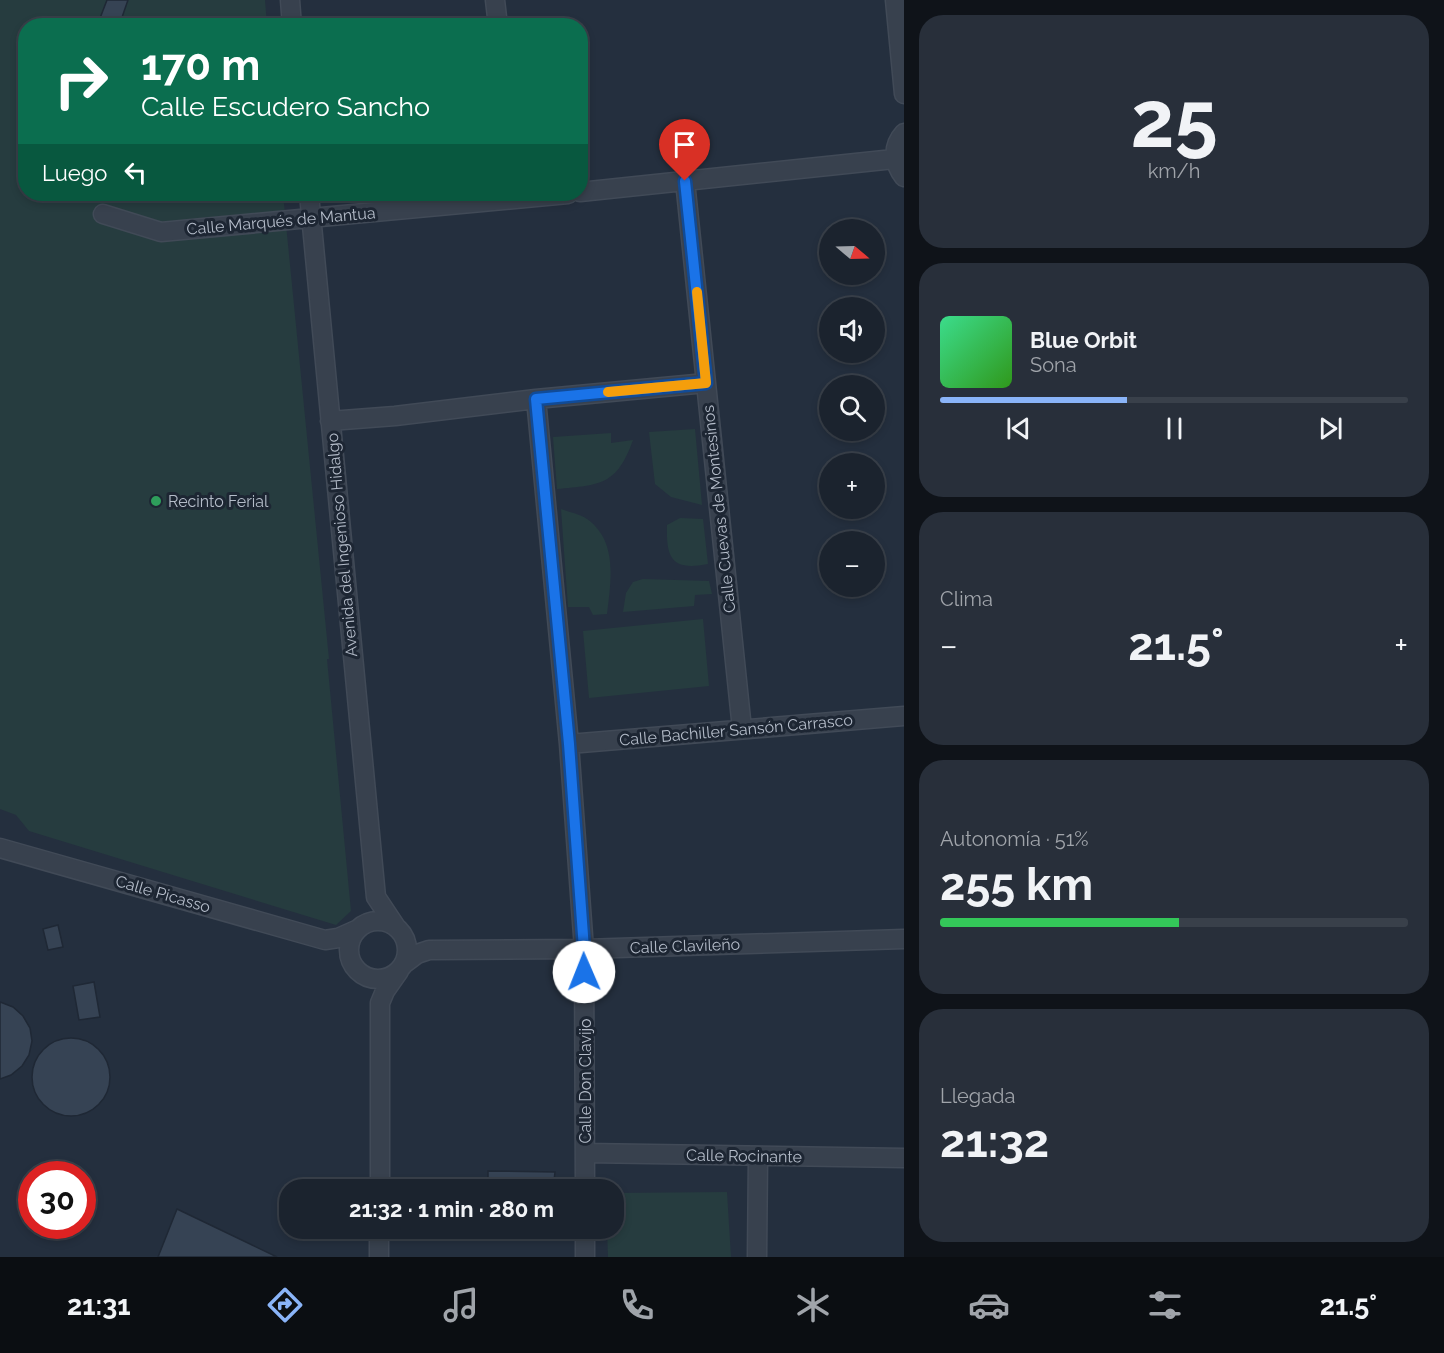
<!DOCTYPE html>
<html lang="es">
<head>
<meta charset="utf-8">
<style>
  :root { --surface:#1b232e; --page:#282f3a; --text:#f1f3f6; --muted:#a0a4aa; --line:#39404a; --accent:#8ab4f8 }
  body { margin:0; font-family:Raleway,sans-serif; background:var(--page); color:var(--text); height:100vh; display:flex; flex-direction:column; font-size:22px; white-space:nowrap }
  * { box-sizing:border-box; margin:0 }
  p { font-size:20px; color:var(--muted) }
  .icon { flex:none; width:33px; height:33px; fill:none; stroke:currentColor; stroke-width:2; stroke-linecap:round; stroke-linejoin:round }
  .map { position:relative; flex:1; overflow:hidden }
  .panel { display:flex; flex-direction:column; gap:15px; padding:15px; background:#0f1319; width:540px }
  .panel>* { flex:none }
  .hud { position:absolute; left:18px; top:18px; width:570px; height:183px; border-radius:24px; box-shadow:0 3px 9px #0003,0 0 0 2px var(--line); background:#0b6e4f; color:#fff; overflow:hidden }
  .needle { width:39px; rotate:109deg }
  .tools { position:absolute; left:819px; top:219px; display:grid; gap:12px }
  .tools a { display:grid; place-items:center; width:66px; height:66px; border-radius:50%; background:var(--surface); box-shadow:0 3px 9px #0003,0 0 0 2px var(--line); font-size:30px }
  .speed { position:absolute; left:18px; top:1161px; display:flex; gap:12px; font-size:30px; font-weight:700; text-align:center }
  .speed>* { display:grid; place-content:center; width:78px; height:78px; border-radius:50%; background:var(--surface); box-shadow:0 3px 9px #0003,0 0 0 2px var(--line); line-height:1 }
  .speed .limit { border:9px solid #d22; background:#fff; color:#111 }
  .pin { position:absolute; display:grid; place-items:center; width:51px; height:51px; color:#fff; margin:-62px -26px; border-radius:50% 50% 50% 0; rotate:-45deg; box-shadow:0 0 6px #0007 }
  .pin .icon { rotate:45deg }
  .me { position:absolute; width:66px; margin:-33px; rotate:359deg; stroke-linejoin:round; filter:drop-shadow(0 0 4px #0008) }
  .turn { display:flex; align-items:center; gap:21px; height:126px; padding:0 24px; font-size:27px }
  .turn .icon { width:78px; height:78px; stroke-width:2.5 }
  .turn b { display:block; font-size:42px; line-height:51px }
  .then { display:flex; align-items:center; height:57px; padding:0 24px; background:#0003; gap:12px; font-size:22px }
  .big { font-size:45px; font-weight:700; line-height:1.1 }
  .panel .card { flex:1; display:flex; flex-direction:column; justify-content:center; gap:9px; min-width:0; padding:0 21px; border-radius:24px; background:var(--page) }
  .panel .dial { align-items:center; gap:0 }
  .dial b { font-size:78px; line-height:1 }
  .song { display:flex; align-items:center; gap:18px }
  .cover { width:72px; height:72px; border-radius:9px; background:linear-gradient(135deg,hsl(150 70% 55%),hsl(110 70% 35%)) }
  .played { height:6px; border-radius:3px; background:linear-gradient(90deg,var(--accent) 40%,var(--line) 40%) }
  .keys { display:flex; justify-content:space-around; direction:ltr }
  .heat { display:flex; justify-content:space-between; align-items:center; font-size:33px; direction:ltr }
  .charge { height:9px; border-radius:4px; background:linear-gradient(90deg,#34c759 51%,var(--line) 0) }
  .trip { position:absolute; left:279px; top:1179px; width:345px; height:60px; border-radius:24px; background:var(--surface); box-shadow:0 3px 9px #0003,0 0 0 2px var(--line); font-weight:700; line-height:60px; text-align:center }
  .menu { display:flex; height:96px; justify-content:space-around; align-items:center; background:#0b0e12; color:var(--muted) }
  .menu .icon { width:42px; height:42px }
  .menu .active { color:var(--accent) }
  .menu b { font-size:27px; color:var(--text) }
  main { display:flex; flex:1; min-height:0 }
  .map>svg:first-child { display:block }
  .green { fill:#263c3f }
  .building { fill:#364354; stroke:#1f2835; stroke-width:1.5 }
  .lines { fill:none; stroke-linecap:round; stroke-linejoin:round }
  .minor-casing { stroke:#414a57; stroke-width:21 }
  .minor { stroke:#38414e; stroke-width:18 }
  .route-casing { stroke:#114b97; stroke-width:15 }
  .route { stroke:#1a73e8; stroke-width:10 }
  .slow { stroke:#f59e0b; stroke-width:10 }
  .leisure-dot { fill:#2e9e5b; stroke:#1d2633; stroke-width:2 }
  .labels { text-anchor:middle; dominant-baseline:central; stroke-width:6; stroke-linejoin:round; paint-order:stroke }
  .street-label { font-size:16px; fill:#b4bcc9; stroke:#1d2633 }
  .poi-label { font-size:16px; fill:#b4bcc9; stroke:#1d2633; text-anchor:start }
</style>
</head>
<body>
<main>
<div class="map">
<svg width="904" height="1257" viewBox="0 0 904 1257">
  <rect width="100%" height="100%" fill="#242f3e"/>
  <path class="green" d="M0,0H265L267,25L26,26V194H283L329,659H327L351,911L336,925L29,831L16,815L0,809Z
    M695,429L702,505L671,497L655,484L649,432Z
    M611,433V443L633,440C617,485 601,485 557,489L553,437Z
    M561,509C569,512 580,514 587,519C618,541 611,581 607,614L593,615L589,607H568Z
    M680,518L703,519L708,564C672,571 666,559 667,525Z
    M643,579L709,581L712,594L695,595L694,606L623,612L626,593L633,582Z
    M703,619L709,686L589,698L583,631Z
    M727,1192L731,1257H608L607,1229L614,1228V1193Z"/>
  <path class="building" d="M107,0H128L119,26H97Z
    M58,925L63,947L48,950L43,929Z
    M94,982L100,1017L79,1020L73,986Z
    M0,1002L13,1007L23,1016L30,1028L32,1041L29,1055L22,1066L11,1075L0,1079Z
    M32 1077a39 39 0 1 1 78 0a39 39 0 1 1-78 0Z
    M488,1171L555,1172L553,1190H488Z
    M177,1209L277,1257H158Z"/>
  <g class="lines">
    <g class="minor-casing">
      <path id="minor" d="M290,0L292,26
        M495,0L498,26
        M895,0L904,94
        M904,133C892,146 893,163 904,177
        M685,181L742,729
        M580,192L894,159
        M309,194L376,897L396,927
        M103,214L161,232L568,194
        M536,399L569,744L584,949L585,1190
        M330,421L395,416L536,399L706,383
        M569,744L904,716
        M0,848L325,940L338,938L356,930
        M349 950a29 29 0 1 1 58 0a29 29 0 1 1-58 0Z
        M405,963L417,954L429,950L584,949L904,939
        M585,1153L904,1158
        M380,1190V1003L385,991L399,971
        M585,1228V1257
        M379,1257V1228
        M757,1257L758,1157"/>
    </g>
    <use href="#minor" class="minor"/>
  </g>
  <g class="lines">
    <g class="route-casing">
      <path id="route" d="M584,972V949L569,744L536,399L706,383L685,181"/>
    </g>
    <use href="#route" class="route"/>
    <path class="slow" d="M608,392L706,383L697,292"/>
  </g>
  <circle class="leisure-dot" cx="156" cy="501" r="6"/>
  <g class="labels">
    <g class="street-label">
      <text transform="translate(281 221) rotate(-5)">Calle Marqués de Mantua</text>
      <text transform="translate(719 509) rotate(-96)">Calle Cuevas de Montesinos</text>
      <text transform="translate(342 545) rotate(-95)">Avenida del Ingenioso Hidalgo</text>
      <text transform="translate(736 730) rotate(-5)">Calle Bachiller Sansón Carrasco</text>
      <text transform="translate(163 894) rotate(16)">Calle Picasso</text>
      <text transform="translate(685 946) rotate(-2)">Calle Clavileño</text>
      <text transform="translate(585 1081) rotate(-90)">Calle Don Clavijo</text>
      <text transform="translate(744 1156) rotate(1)">Calle Rocinante</text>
    </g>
    <g class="poi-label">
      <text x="168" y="501">Recinto Ferial</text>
    </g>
  </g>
</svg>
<div class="tools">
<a><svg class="needle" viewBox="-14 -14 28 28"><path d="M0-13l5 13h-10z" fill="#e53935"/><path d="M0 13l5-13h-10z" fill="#a0a4aa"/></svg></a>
<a><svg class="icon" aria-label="sound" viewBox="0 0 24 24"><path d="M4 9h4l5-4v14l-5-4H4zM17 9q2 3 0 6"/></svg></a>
<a><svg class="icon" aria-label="search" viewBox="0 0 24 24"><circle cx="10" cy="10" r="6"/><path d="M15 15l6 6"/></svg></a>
<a>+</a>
<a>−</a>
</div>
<div class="speed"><div class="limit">30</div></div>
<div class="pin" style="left:685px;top:181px;background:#d93025"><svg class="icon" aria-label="arrive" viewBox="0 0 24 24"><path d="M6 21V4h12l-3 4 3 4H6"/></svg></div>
<svg class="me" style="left:584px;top:972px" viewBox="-20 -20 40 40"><circle r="19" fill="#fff"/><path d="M0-13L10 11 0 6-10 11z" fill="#1a73e8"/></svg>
<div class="trip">21:32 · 1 min · 280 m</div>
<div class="hud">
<div class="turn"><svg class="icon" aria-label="right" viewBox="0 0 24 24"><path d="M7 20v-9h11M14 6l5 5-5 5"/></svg><div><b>170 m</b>Calle Escudero Sancho</div></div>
<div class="then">Luego<svg class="icon" aria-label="left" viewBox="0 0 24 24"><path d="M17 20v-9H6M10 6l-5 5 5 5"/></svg></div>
</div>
</div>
<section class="panel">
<div class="card dial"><b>25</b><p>km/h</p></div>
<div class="card">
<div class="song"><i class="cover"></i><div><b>Blue Orbit</b><p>Sona</p></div></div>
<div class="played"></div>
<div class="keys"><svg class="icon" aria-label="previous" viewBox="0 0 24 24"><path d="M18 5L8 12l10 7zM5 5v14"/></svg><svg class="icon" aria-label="pause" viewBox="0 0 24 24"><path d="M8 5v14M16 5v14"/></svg><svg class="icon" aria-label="next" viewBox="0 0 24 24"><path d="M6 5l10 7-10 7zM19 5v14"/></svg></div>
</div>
<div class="card"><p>Clima</p>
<div class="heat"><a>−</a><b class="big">21.5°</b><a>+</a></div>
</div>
<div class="card"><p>Autonomía · 51%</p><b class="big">255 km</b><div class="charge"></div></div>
<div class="card"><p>Llegada</p><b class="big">21:32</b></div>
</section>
</main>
<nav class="menu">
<b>21:31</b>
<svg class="icon active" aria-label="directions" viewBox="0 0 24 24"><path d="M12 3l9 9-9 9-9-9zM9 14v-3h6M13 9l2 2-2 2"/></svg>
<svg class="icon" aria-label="music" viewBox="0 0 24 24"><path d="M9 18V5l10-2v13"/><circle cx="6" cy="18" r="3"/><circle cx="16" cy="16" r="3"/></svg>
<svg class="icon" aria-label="phone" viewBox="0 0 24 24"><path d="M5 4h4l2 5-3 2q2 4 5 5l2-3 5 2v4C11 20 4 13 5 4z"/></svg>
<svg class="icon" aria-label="climate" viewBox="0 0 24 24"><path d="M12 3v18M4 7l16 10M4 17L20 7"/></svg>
<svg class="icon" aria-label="car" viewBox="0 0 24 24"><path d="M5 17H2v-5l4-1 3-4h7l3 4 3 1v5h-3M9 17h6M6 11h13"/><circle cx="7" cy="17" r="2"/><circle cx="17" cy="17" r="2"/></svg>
<svg class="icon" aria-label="filters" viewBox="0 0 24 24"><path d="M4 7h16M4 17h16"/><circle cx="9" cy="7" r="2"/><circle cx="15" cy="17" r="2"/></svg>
<b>21.5°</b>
</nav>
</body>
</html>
